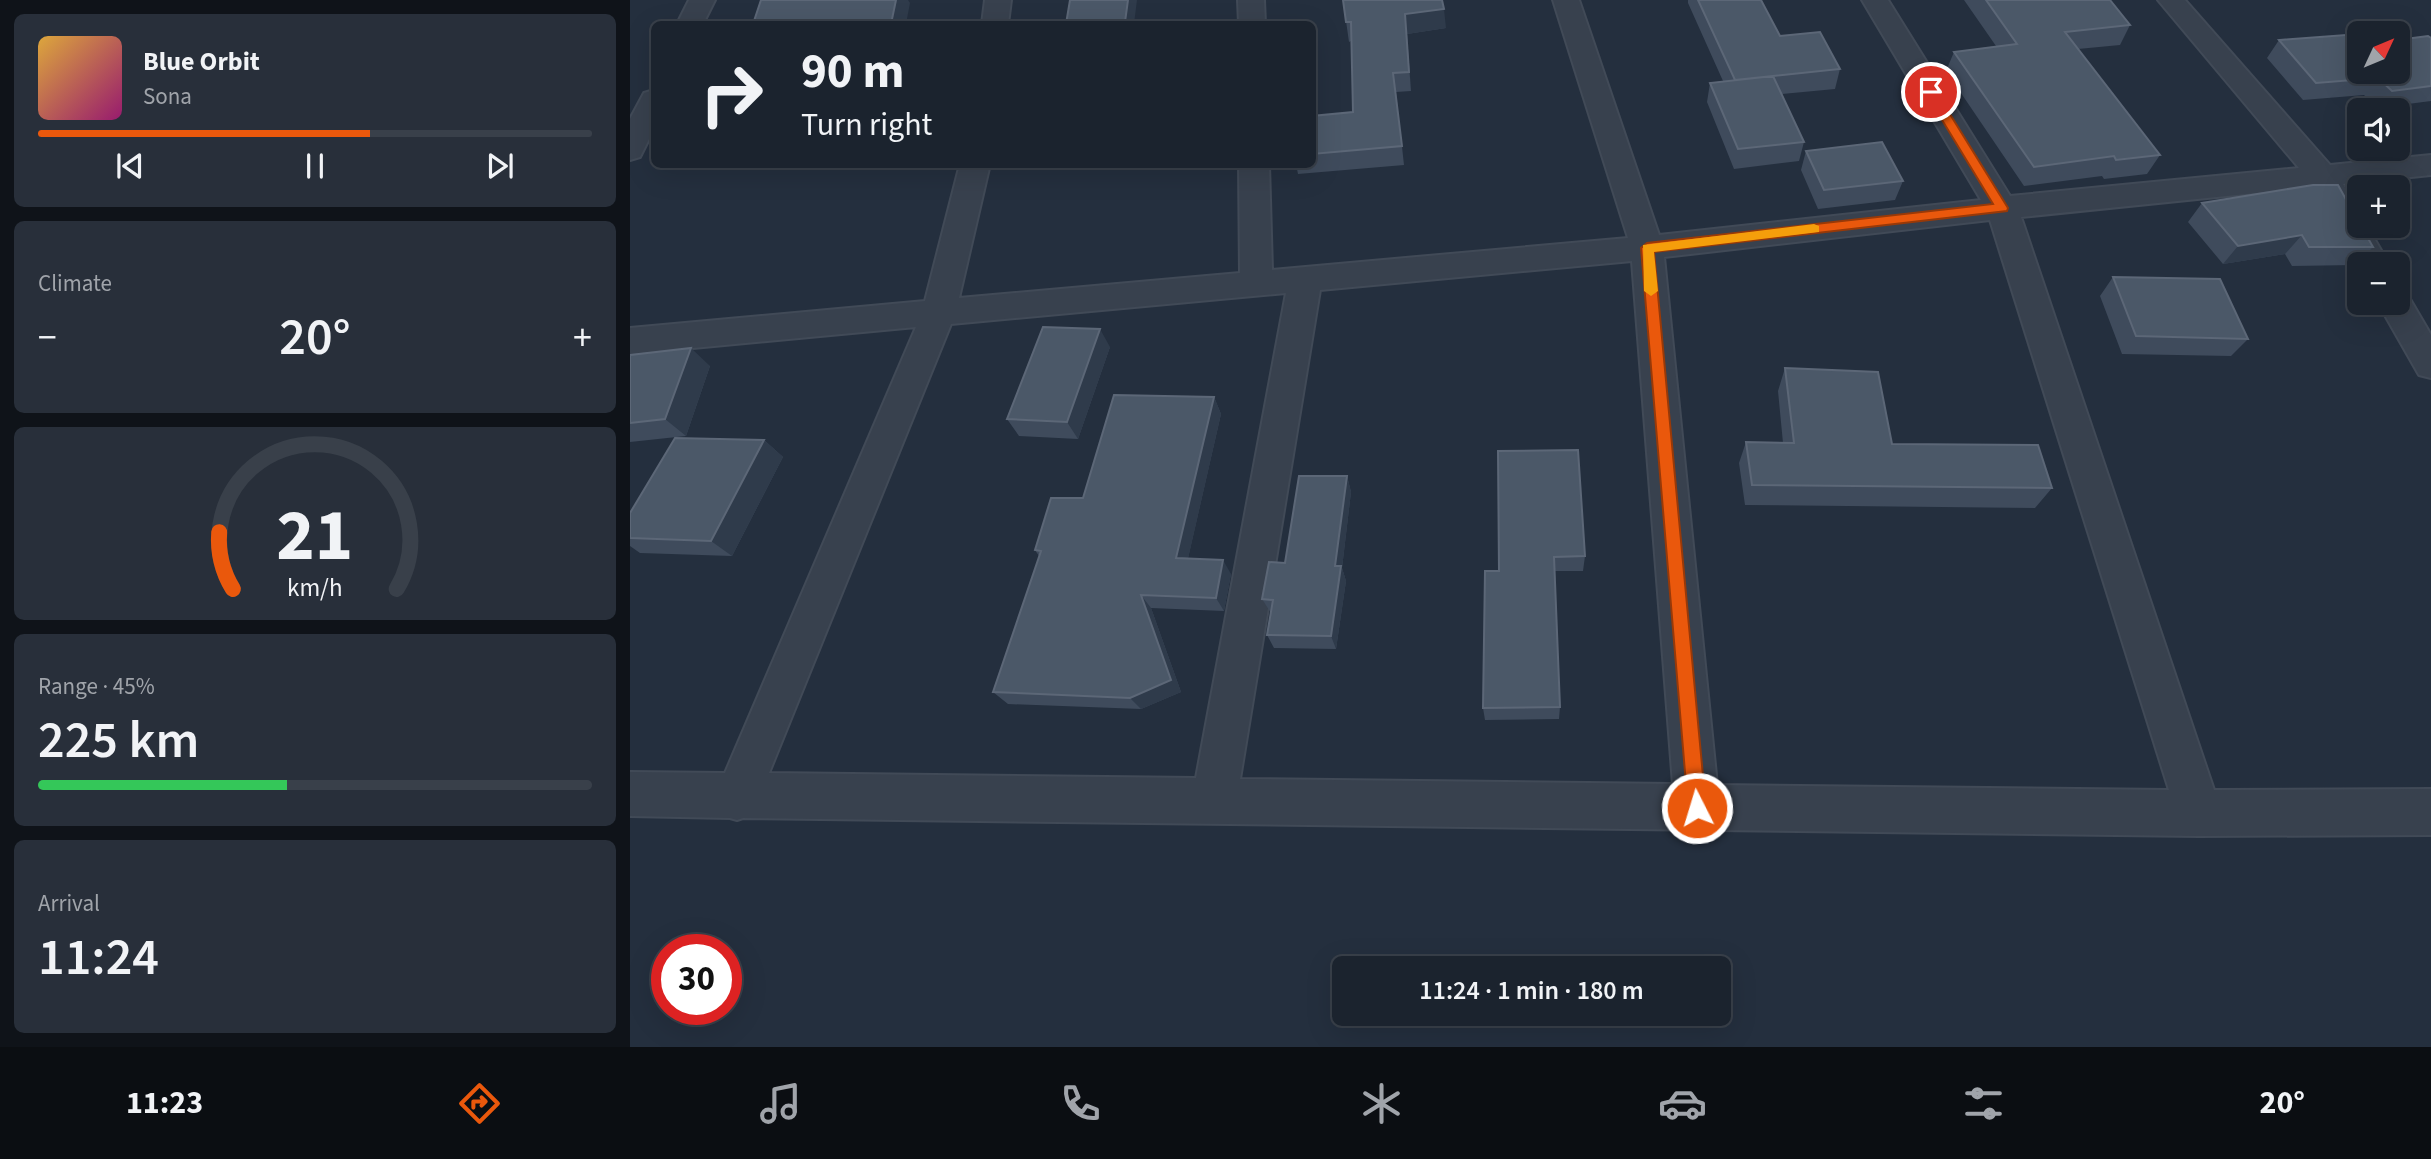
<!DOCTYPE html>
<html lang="en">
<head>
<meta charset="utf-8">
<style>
  :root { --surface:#1b232e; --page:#282f3a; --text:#f1f3f6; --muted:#a0a4aa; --line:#39404a; --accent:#ea580c }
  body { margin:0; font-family:"Source Sans 3",sans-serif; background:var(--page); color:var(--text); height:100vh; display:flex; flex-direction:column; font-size:26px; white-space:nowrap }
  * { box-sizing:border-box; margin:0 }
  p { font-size:23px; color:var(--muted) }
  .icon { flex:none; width:38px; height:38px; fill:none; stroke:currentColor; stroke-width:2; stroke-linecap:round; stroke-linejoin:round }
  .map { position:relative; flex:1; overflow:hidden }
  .panel { display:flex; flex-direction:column; gap:14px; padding:14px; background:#0f1319; width:630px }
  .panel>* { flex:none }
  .banner { position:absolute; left:21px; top:21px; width:665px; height:147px; border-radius:10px; box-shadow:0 7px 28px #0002,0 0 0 2px var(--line); background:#1b232e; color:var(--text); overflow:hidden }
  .needle { width:46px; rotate:46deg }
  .tools { position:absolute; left:1717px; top:21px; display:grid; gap:14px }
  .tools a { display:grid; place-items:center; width:63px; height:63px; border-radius:10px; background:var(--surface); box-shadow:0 7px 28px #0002,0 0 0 2px var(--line); font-size:35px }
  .speed { position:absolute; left:21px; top:934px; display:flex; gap:14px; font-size:35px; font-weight:700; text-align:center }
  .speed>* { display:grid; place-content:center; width:91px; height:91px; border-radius:50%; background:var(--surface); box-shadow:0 7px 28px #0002,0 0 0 2px var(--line); line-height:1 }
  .speed .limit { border:10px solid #d22; background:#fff; color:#111 }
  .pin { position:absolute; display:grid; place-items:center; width:60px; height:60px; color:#fff; margin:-30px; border:4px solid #fff; border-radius:50%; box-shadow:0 2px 7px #0007 }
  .me { position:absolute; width:77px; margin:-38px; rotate:355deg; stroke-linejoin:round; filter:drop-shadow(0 0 5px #0008) }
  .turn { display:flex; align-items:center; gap:24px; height:147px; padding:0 35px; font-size:32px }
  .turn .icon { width:91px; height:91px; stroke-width:2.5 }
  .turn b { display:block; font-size:49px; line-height:60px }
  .big { font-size:52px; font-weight:600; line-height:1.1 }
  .panel .card { flex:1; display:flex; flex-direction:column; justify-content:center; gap:10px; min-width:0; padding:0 24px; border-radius:10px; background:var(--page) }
  .panel .dial { align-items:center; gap:0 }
  .dial svg { height:182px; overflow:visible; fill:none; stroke:var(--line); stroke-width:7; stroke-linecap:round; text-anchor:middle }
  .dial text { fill:var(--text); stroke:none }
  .song { display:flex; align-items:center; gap:21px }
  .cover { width:84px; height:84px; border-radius:10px; background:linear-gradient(135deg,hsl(40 70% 55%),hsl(320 70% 35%)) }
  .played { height:7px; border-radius:4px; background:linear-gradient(90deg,var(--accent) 60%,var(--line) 60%) }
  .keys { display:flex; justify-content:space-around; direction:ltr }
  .heat { display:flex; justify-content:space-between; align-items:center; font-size:38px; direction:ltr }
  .charge { height:10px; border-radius:5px; background:linear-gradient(90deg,#34c759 45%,var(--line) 0) }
  .trip { position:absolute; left:702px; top:956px; width:399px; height:70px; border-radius:10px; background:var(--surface); box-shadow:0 7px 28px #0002,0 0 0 2px var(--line); font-weight:600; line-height:70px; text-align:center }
  .tabs { display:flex; height:112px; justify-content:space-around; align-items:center; background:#0b0e12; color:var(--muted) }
  .tabs .icon { width:49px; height:49px }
  .tabs .on { color:var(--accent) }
  .tabs b { font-size:32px; color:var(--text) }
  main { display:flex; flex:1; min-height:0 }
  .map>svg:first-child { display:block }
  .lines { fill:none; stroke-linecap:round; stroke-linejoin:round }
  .minor-casing { stroke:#414a57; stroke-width:4 }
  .minor { fill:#38414e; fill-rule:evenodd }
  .wall { fill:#3f4b5c }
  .shaded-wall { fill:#2f3b4b }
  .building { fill:#4b5868; stroke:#5c6777; stroke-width:2 }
  .route { fill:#ea580c; stroke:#983908; stroke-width:2 }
  .slow { fill:#f59e0b }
</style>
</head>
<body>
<main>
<section class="panel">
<div class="card">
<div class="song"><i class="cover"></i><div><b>Blue Orbit</b><p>Sona</p></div></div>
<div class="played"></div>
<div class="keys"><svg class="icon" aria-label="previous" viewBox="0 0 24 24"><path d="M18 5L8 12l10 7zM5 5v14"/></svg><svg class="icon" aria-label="pause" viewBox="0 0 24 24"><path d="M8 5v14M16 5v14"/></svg><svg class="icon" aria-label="next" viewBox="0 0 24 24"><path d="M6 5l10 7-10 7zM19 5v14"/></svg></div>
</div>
<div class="card"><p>Climate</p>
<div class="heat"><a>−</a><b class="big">20°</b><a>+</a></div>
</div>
<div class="card dial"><svg viewBox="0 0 100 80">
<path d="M14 69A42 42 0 1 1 86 69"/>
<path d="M14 69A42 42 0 0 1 8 44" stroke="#ea580c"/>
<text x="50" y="56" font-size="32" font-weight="700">21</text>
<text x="50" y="72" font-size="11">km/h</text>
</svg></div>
<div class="card"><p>Range · 45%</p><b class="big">225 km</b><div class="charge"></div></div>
<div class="card"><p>Arrival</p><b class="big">11:24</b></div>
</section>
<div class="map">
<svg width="1801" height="1047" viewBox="0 0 1801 1047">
  <rect width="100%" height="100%" fill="#242f3e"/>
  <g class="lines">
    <g class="minor-casing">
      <path id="minor" d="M59,0H85L73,24H47Z
        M355,0H381L378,24H352Z
        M608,0H634L635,24H609Z
        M923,0H949L1029,235L1351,200L1232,0H1258L1380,196L1669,168L1528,0H1555L1700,165L1801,155V175L1713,184L1729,212V226H1737L1759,264H1729V268L1684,187L1391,217L1584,790L1801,789V835L1569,836L113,818L107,820L100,818L0,816V772L95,773L286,327L0,354V328L295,301L330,164H360L329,298L610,273L609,164H639L642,270L998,238ZM1360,220L1539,790L1087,785L1034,257ZM1002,261L1043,784L610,779L690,290ZM656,293L566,778L139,773L321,324Z
        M24,90V129L10,157L0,160V119L14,93Z
        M1768,291L1777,294L1801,335V378L1789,375L1748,303H1768Z"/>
    </g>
    <use href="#minor" class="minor"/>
  </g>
  <path class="wall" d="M440,0L504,24H436Z
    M713,0L816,28L777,34L781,91L766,92L774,165L668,174L666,164H682V116L723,112L721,41L719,42Z
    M1058,0H1131L1150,36L1210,69L1205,89L1152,94L1174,142L1169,161L1104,169L1077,102L1080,83L1093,81L1058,3Z
    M1334,0H1480L1500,25L1490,45L1448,49L1530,155L1517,174L1474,179L1472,176L1394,186L1316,71L1324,52L1366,46Z
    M1801,38V101L1747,108L1734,95L1673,100L1637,58L1649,40L1729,72Z
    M1176,151L1273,181L1265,200L1188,209L1171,170Z
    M1572,203L1743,247L1725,265L1662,266L1655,254L1593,264L1558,222Z
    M1483,277L1618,339L1601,356L1492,354L1470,296Z
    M480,347L448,439L389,436L377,419Z
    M0,355L80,366L56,436L0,442Z
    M1155,368L1262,444L1422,488L1405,508L1115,505L1109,463L1116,442L1153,443L1148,391Z
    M584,397L591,414L558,558L601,574L594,611L521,608L551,692L511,709L378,704L363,692L409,556L405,550L453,498Z
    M134,440L153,457L102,556L10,553L0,546V513Z
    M868,451L955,556L953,571H925L930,707L929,719L855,720L853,708L869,571Z
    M717,476L721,492L712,568L716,581L706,649L644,648L637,635L641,613L632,599L655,563Z"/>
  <path class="shaded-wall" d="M266,0H278L280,3L276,24H261Z
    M498,0H507L504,24H496L495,22Z
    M814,9L816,28L777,34L781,91L775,14Z
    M1672,235L1655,254L1593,264L1608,246Z
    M470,329L480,347L448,439L437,422Z
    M61,348L80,366L56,436L35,419Z
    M584,397L591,414L555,572L546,558Z
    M134,440L153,457L102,556L81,541Z
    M717,476L721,492L712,568L716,581L706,649L701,636L705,566Z
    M593,560L601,574L594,611L586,598Z
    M511,595L521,608L551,692L511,709L500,698Z"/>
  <path class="building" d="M131,0H266L261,24H123Z
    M440,0H498L495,22L461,24H436Z
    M713,0H812L814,9L775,14L779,72L763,73L772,146L682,154V116L723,112L721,22H716Z
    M1068,0H1131L1150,36L1190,32L1210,69L1105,80Z
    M1356,0H1480L1500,25L1435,32L1530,155L1486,160L1484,156L1404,167L1324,52L1387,44Z
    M1756,31L1758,33H1735Z
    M1729,34V72H1768V40L1798,36L1801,38V86L1762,91L1748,78L1686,83L1649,40Z
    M1143,76L1174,142L1108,149L1080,83Z
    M1252,142L1273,181L1194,190L1176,151Z
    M1683,185H1708L1729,223V226H1731L1743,247H1679L1672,235L1608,246L1572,203Z
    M1483,277L1590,279L1618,339L1506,336Z
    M413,327L470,329L437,422L377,419Z
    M61,348L35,419L0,423V355Z
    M1155,368L1248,372L1262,444L1408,445L1422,488L1122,485L1116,442L1164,443Z
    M484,395L584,397L546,558L593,560L586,598L511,595L541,680L500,698L363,692L411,551L405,550L421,498H453Z
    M45,438L134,440L81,541L0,538V513Z
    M948,450L955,556L924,557L930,707L853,708L855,571H869L868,451Z
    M669,476H717L705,566H711L701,636L637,635L643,600L632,599L639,562L655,563Z"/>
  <path class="route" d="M1297,90H1305L1378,208L1377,211L1024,252L1076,808L1074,815L1067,818L1060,815L1058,808L1011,248L1017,243L1363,204L1295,92Z"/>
  <path class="slow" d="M1184,224L1189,226V232L1024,252L1028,291L1021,296L1014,291L1013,245Z"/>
</svg>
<div class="tools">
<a><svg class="needle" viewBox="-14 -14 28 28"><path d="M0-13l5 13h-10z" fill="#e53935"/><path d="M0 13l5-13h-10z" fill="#a0a4aa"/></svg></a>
<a><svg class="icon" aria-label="sound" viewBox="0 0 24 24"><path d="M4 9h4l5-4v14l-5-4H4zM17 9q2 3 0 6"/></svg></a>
<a>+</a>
<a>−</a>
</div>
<div class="speed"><div class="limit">30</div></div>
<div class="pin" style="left:1301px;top:92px;background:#d93025"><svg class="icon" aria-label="arrive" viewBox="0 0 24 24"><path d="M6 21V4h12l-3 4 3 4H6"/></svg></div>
<svg class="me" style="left:1067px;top:808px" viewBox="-20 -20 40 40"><circle r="17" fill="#ea580c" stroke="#fff" stroke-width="3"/><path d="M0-11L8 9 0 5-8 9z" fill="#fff"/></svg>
<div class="trip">11:24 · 1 min · 180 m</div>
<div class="banner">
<div class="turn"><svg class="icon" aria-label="right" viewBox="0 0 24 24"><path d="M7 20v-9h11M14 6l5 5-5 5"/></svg><div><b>90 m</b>Turn right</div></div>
</div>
</div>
</main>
<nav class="tabs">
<b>11:23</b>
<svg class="icon on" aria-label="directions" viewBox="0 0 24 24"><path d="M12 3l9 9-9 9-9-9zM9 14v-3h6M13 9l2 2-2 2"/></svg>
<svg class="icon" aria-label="music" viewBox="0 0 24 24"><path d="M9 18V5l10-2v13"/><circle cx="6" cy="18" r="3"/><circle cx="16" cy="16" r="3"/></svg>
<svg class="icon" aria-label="phone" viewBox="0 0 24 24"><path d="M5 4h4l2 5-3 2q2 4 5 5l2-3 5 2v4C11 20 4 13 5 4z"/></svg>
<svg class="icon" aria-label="climate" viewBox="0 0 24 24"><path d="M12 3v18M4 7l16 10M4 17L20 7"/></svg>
<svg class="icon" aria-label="car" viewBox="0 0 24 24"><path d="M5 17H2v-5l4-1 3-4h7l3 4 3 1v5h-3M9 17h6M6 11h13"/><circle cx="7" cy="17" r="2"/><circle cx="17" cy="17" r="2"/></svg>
<svg class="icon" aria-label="filters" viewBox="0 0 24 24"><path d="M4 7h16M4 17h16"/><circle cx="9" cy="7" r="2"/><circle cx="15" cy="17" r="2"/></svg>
<b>20°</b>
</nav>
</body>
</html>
